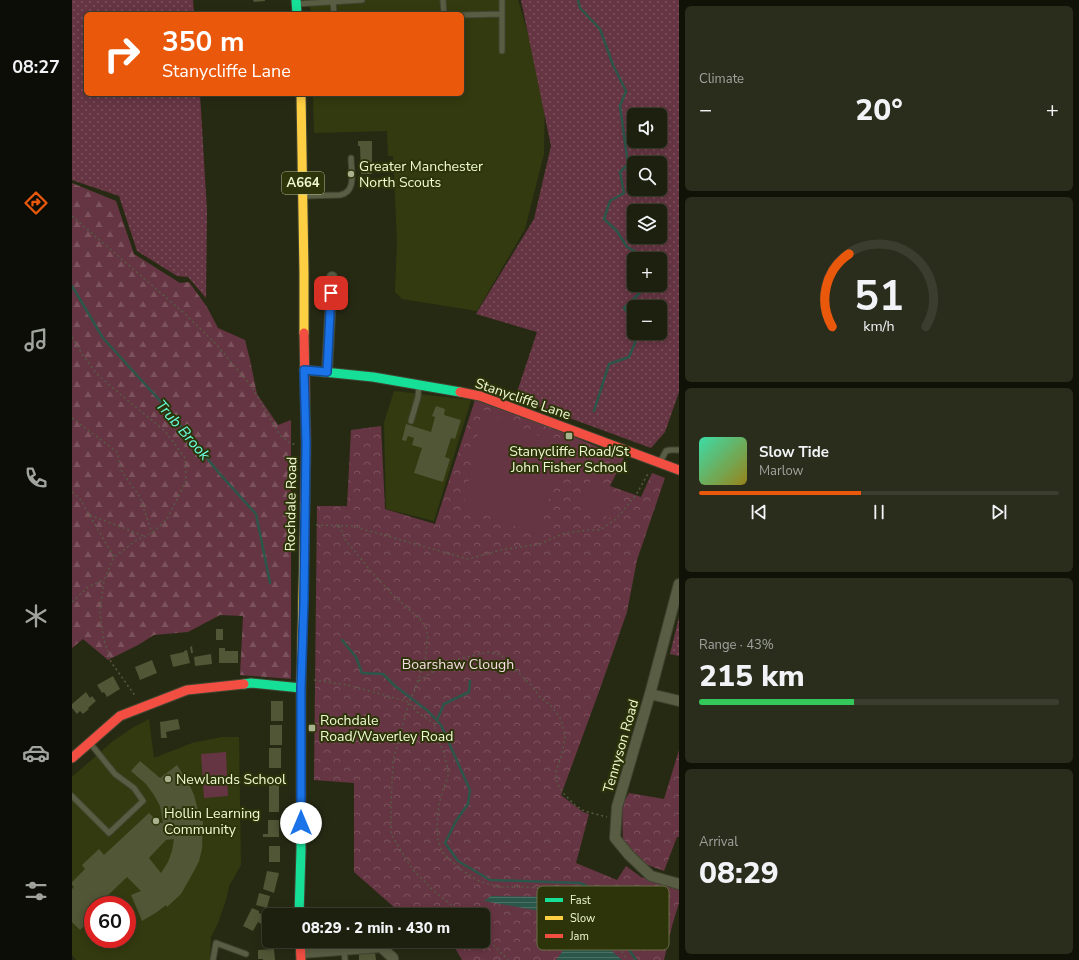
<!DOCTYPE html>
<html lang="en">
<head>
<meta charset="utf-8">
<style>
  :root { --surface:#1d200e; --page:#2a2d1c; --text:#f1f3f6; --muted:#a0a39e; --line:#3b3e2e; --accent:#ea580c }
  body { margin:0; font-family:"Nunito Sans",sans-serif; background:var(--page); color:var(--text); height:100vh; display:flex; flex-direction:column; font-size:15px; white-space:nowrap }
  * { box-sizing:border-box; margin:0 }
  p { font-size:13px; color:var(--muted) }
  .icon { flex:none; width:22px; height:22px; fill:none; stroke:currentColor; stroke-width:2; stroke-linecap:round; stroke-linejoin:round }
  .map { position:relative; flex:1; overflow:hidden }
  .details { display:flex; flex-direction:column; gap:6px; padding:6px; background:#101208; width:400px }
  .details>* { flex:none }
  .guide { position:absolute; left:12px; top:12px; width:380px; height:84px; border-radius:6px; box-shadow:0 2px 10px #0003,0 0 0 1px var(--line); background:#ea580c; color:#fff; overflow:hidden }
  .tools { position:absolute; left:555px; top:108px; display:grid; gap:8px }
  .tools a { display:grid; place-items:center; width:40px; height:40px; border-radius:6px; background:var(--surface); box-shadow:0 2px 10px #0003,0 0 0 1px var(--line); font-size:20px }
  .speed { position:absolute; left:12px; top:896px; display:flex; gap:8px; font-size:20px; font-weight:700; text-align:center }
  .speed>* { display:grid; place-content:center; width:52px; height:52px; border-radius:50%; background:var(--surface); box-shadow:0 2px 10px #0003,0 0 0 1px var(--line); line-height:1 }
  .speed .limit { border:6px solid #d22; background:#fff; color:#111 }
  .pin { position:absolute; display:grid; place-items:center; width:34px; height:34px; color:#fff; margin:-17px; border-radius:8px; box-shadow:0 2px 6px #0006 }
  .me { position:absolute; width:44px; margin:-22px; rotate:0deg; stroke-linejoin:round; filter:drop-shadow(0 0 3px #0008) }
  .turn { display:flex; align-items:center; gap:14px; height:84px; padding:0 12px; font-size:18px }
  .turn .icon { width:52px; height:52px; stroke-width:2.5 }
  .turn b { display:block; font-size:28px; line-height:34px }
  .big { font-size:30px; font-weight:800; line-height:1.1 }
  .details .card { flex:1; display:flex; flex-direction:column; justify-content:center; gap:6px; min-width:0; padding:0 14px; border-radius:6px; background:var(--page) }
  .details .dial { align-items:center; gap:0 }
  .dial svg { height:104px; overflow:visible; fill:none; stroke:var(--line); stroke-width:7; stroke-linecap:round; text-anchor:middle }
  .dial text { fill:var(--text); stroke:none }
  .song { display:flex; align-items:center; gap:12px }
  .cover { width:48px; height:48px; border-radius:6px; background:linear-gradient(135deg,hsl(160 70% 55%),hsl(50 70% 35%)) }
  .played { height:4px; border-radius:2px; background:linear-gradient(90deg,var(--accent) 45%,var(--line) 45%) }
  .keys { display:flex; justify-content:space-around; direction:ltr }
  .heat { display:flex; justify-content:space-between; align-items:center; font-size:22px; direction:ltr }
  .charge { height:6px; border-radius:3px; background:linear-gradient(90deg,#34c759 43%,var(--line) 0) }
  .trip { position:absolute; left:190px; top:908px; width:228px; height:40px; border-radius:6px; background:var(--surface); box-shadow:0 2px 10px #0003,0 0 0 1px var(--line); font-weight:800; line-height:40px; text-align:center }
  main { display:flex; flex:1; min-height:0 }
  .tabs { display:flex; flex-direction:column; width:72px; justify-content:space-around; align-items:center; background:#0c0d06; color:var(--muted) }
  .tabs .icon { width:28px; height:28px }
  .tabs .active { color:var(--accent) }
  .tabs b { font-size:18px; color:var(--text) }
  .map>svg:first-child { display:block }
  .built { fill:#333a0f; fill-rule:evenodd }
  .grass { fill:url(#grass-dots); fill-rule:evenodd }
  .forest { fill:url(#forest-firs) }
  .park { fill:url(#park-crowns) }
  .pitch { fill:#663543 }
  .water { fill:url(#water-rules) }
  .lines { fill:none; stroke-linecap:round; stroke-linejoin:round }
  .stream { stroke:#2b574b; stroke-width:2.5 }
  .building { fill:#515636; fill-rule:evenodd }
  .lane-casing { stroke:#414531; stroke-width:7 }
  .street-casing { stroke:#414531; stroke-width:12 }
  .fast-casing { stroke:#414531; stroke-width:11 }
  .slow-casing { stroke:#414531; stroke-width:11 }
  .jam-casing { stroke:#414531; stroke-width:11 }
  .path { stroke:#575a44; stroke-width:1.5; stroke-dasharray:2 3; stroke-linecap:butt }
  .lane { stroke:#595d43; stroke-width:5 }
  .street { stroke:#595d43; stroke-width:10 }
  .fast { stroke:#16e098; stroke-width:9 }
  .slow { stroke:#ffcf43; stroke-width:9 }
  .jam { stroke:#f24e42; stroke-width:9 }
  .route-casing { stroke:#114b97; stroke-width:10 }
  .route { stroke:#1a73e8; stroke-width:7 }
  .poi-dot { fill:#aab18f; stroke:#2d3409; stroke-width:1.5 }
  .labels { text-anchor:middle; dominant-baseline:central; stroke-width:4; stroke-linejoin:round; paint-order:stroke }
  .shield { fill:#2d3409; stroke:#b6bf96; stroke-width:1 }
  .shield-label { font-size:13px; font-weight:bold; fill:#f0fad2 }
  .poi-label { font-size:14px; fill:#f0fad2; stroke:#2d3409; text-anchor:start }
  .street-label { font-size:14px; fill:#f0fad2; stroke:#2d3409 }
  .park-label { font-size:14px; fill:#f7dae3; stroke:#2d3409 }
  .water-label { font-size:15px; font-style:italic; fill:#6affe2; stroke:#2d3409 }
  .key { fill:#2d3409; stroke:#686f45; stroke-width:1 }
  .key-label { font-size:11px; fill:#f0fad2 }
</style>
</head>
<body>
<main>
<nav class="tabs">
<b>08:27</b>
<svg class="icon active" aria-label="directions" viewBox="0 0 24 24"><path d="M12 3l9 9-9 9-9-9zM9 14v-3h6M13 9l2 2-2 2"/></svg>
<svg class="icon" aria-label="music" viewBox="0 0 24 24"><path d="M9 18V5l10-2v13"/><circle cx="6" cy="18" r="3"/><circle cx="16" cy="16" r="3"/></svg>
<svg class="icon" aria-label="phone" viewBox="0 0 24 24"><path d="M5 4h4l2 5-3 2q2 4 5 5l2-3 5 2v4C11 20 4 13 5 4z"/></svg>
<svg class="icon" aria-label="climate" viewBox="0 0 24 24"><path d="M12 3v18M4 7l16 10M4 17L20 7"/></svg>
<svg class="icon" aria-label="car" viewBox="0 0 24 24"><path d="M5 17H2v-5l4-1 3-4h7l3 4 3 1v5h-3M9 17h6M6 11h13"/><circle cx="7" cy="17" r="2"/><circle cx="17" cy="17" r="2"/></svg>
<svg class="icon" aria-label="filters" viewBox="0 0 24 24"><path d="M4 7h16M4 17h16"/><circle cx="9" cy="7" r="2"/><circle cx="15" cy="17" r="2"/></svg>
</nav>
<div class="map">
<svg width="607" height="960" viewBox="0 0 607 960">
  <defs>
    <pattern id="grass-dots" width="8" height="8" patternUnits="userSpaceOnUse"><rect width="8" height="8" fill="#663543"/><path d="M2 2h.1M6 6h.1" fill="none" stroke="#7c535d" stroke-width="1.8" stroke-linecap="round"/></pattern>
    <pattern id="forest-firs" width="22" height="20" patternUnits="userSpaceOnUse"><rect width="22" height="20" fill="#663543"/><path d="M5 1l3.5 6h-7zM16 11l3.5 6h-7z" fill="#7c535d"/></pattern>
    <pattern id="park-crowns" width="20" height="18" patternUnits="userSpaceOnUse"><rect width="20" height="18" fill="#663543"/><path d="M2 6a3 3 0 1 1 6 0M12 15a3 3 0 1 1 6 0" fill="none" stroke="#7c535d"/></pattern>
    <pattern id="water-rules" width="6" height="5" patternUnits="userSpaceOnUse"><rect width="6" height="5" fill="#2b574b"/><path d="M0 2.5h6" fill="none" stroke="#4a7064"/></pattern>
  </defs>
  <rect width="100%" height="100%" fill="#272a13"/>
  <path class="built" d="M237,0H446L473,92L472,154L453,229L405,311L330,299L323,292L325,241L321,156H316L315,131L242,133L241,94H390V14H239Z
    M322,391L399,400L362,521L314,509L312,423Z
    M77,719L82,758L120,743L150,737H167L169,865L157,886L154,900L146,923L139,937L138,960H4L0,955V777L41,741L60,728ZM21,905H55V939H21Z"/>
  <path class="grass" d="M0,0H121L122,14H14V94H128L135,211L134,298L116,277L105,276L65,251L47,196L0,180Z
    M449,0H607V392L593,432L579,448L443,398L465,332L404,314L462,219L479,146ZM562,115H588V141H562ZM562,163H588V189H562ZM562,211H588V237H562ZM562,259H588V285H562ZM562,307H588V333H562Z
    M607,617V656L598,654Z"/>
  <path class="forest" d="M0,183L44,201L62,254L108,283L117,282L135,307L146,328L173,340L178,360L185,394L206,425L219,420V679L168,675L171,616L148,615L116,632L82,635L66,645L36,660L11,639L0,648Z"/>
  <path class="park" d="M403,400L486,430L552,458L538,486L569,497L580,473L593,478L565,560L555,612L529,686L489,795L511,812L517,814L504,863L545,880L554,866L569,877L607,890V903L600,926L592,960H390L379,941H411V915H331L282,872V783L242,780L245,506H275L279,430L309,426L313,509L363,524Z
    M607,750V837H605L592,871L573,864L551,841L550,806L557,793L592,799Z"/>
  <path class="pitch" d="M411,410L493,448L466,534L391,507Z
    M515,481L547,494L539,518L505,506Z
    M154,752L156,796L132,798L129,754Z"/>
  <path class="water" d="M419,896L489,897L519,913L527,927L529,937L541,952L550,960H484L502,936L500,917L412,901Z"/>
  <g class="lines">
    <path class="stream" d="M506,0L508,8L528,29L541,65L554,91L548,106L556,164L548,172L552,193L538,201L532,219L545,231L555,247L572,256L573,259
      M0,286L31,338L91,404L147,473L184,514L198,583
      M562,322L552,308L570,291L574,285
      M522,411L537,364L557,357L567,333
      M270,640L284,657L290,673L311,674L323,686L356,711L369,725L398,790L396,804L384,821L373,843L386,861L418,880L508,883L530,893L545,919L553,944L564,960
      M365,720L372,704L397,692L398,681"/>
  </g>
  <path class="building" d="M181,0H193V1L182,2Z
    M286,141H300V174H289L288,146H286Z
    M364,406L373,409L372,415L389,420L383,439L379,438L373,457L378,459L371,482L342,473L350,448L340,445L342,438L336,436L334,441L330,440L334,424L359,432L363,417L360,416Z
    M144,629H151V640H144Z
    M120,646L121,653H119L118,647Z
    M147,648H153V651H166V663H147Z
    M115,650L118,663L101,667L98,655L112,652V651Z
    M139,654L140,664L123,666L122,657Z
    M80,660L85,673L68,680L63,667Z
    M41,676L48,689L35,697L32,692L30,693L25,685Z
    M14,692L18,698L20,696L24,701L16,708L17,709L11,714L8,711L5,714L0,708V704Z
    M199,701H211V721H199Z
    M106,719L108,729L94,732L95,738H89L88,722Z
    M198,725H210V745H198Z
    M197,748H209V768H197Z
    M68,761L88,778L105,765L117,784L122,795L127,814L128,821H131L130,849L127,861L122,871L109,894L95,907L94,905L85,912L70,921L59,895L69,891L55,877L26,905H21V910L16,915L20,919L8,930L0,922V889L2,887L0,885V882L13,869L10,865L27,849L32,855L77,813L86,822L91,823L88,806L82,795L74,784L59,771ZM102,839L100,851L96,862L89,873L77,858L94,840Z
    M197,785H207V812H197Z
    M196,820H207V837H191V834H196Z
    M197,846H208V862H197Z
    M195,871L207,873L202,893L191,889Z
    M187,893L198,896L195,908L184,905Z
    M180,908L187,911V913L193,916L189,924L186,922L181,931L171,926Z
    M202,949L203,960H191V959H186V950Z
    M303,952L304,960H287V953Z"/>
  <g class="lines">
    <g class="lane-casing">
      <path id="lane" d="M371,0L372,14
        M430,0V51
        M261,1L262,14
        M225,4L290,0
        M390,15L430,14
        M232,196L268,195C285,192 279,171 279,158
        M339,421L346,397L347,386
        M588,462L594,451L598,450H607
        M0,796L37,833L71,801L62,788L43,774L18,743
        M272,950L273,960
        M141,960L144,943L174,954"/>
    </g>
    <g class="street-casing">
      <path id="street" d="M255,372L260,277
        M607,584L578,694L545,807L543,838L557,855L579,876L607,884
        M578,694L607,701
        M229,953L309,947L321,958V960"/>
    </g>
    <g class="fast-casing">
      <path id="fast" d="M224,0L225,14
        M232,370L301,377L388,392
        M172,684L179,683L229,688
        M227,915L229,850V744"/>
    </g>
    <g class="slow-casing">
      <path id="slow" d="M229,94L232,273V333
        M229,744V688L233,503"/>
    </g>
    <g class="jam-casing">
      <path id="jam" d="M232,333L234,444L233,503
        M388,392L408,396L607,470
        M0,758L48,716L115,690L172,684
        M228,941L229,960"/>
    </g>
    <path class="path" d="M0,216L112,313L143,343L180,387L208,435L219,444H223
      M0,337L10,354L25,374L48,394L93,431L113,458L114,481L95,519L80,533L65,540L42,557L32,580L28,613L32,640L39,662L64,697
      M0,418L45,452L50,472L68,497L80,533
      M0,492L8,499L42,557
      M18,515L72,536
      M244,525L280,526L396,559L429,550L468,544L493,533L517,530H528L544,519L564,495L577,472
      M266,526L271,533L272,538L298,570L321,595L350,621L354,627L356,636L353,660L342,692L337,702L321,761L319,804V834L340,869L363,892L392,915
      M0,602L16,587L31,580
      M242,680L276,685L337,702L345,712L362,723L366,741L371,750L376,769V777L371,789L367,805L365,824L366,839L370,852L391,871L407,881L426,887H450L482,889L510,896L524,909L555,960
      M347,681L365,669L382,660L416,652L429,655L460,686L467,696L480,707L488,718L491,727L493,736L491,750L484,772L485,783L492,794L503,805L512,811L535,817
      M411,934L436,960"/>
    <use href="#lane" class="lane"/>
    <use href="#street" class="street"/>
    <use href="#fast" class="fast"/>
    <use href="#slow" class="slow"/>
    <use href="#jam" class="jam"/>
  </g>
  <g class="lines">
    <g class="route-casing">
      <path id="route" d="M229,823V688L232,601L234,444L232,370L255,372L259,293"/>
    </g>
    <use href="#route" class="route"/>
  </g>
  <g class="poi-dot">
    <circle cx="279" cy="174" r="4"/>
    <rect x="493" y="432" width="8" height="8" rx="2"/>
    <rect x="236" y="724" width="8" height="8" rx="2"/>
    <circle cx="96" cy="779" r="4"/>
    <circle cx="84" cy="821" r="4"/>
  </g>
  <g class="labels">
    <rect class="shield" x="210" y="172" width="42" height="22" rx="3"/>
    <g class="shield-label">
      <text x="231" y="183">A664</text>
    </g>
    <g class="poi-label">
      <text x="287" y="166">Greater Manchester<tspan x="287" dy="16">North Scouts</tspan></text>
      <text x="497" y="451" text-anchor="middle">Stanycliffe Road/St<tspan x="497" dy="16">John Fisher School</tspan></text>
      <text x="248" y="720">Rochdale<tspan x="248" dy="16">Road/Waverley Road</tspan></text>
      <text x="104" y="779">Newlands School</text>
      <text x="92" y="813">Hollin Learning<tspan x="92" dy="16">Community</tspan></text>
    </g>
    <g class="street-label">
      <text transform="translate(451 399) rotate(19)">Stanycliffe Lane</text>
      <text transform="translate(219 504) rotate(-89)">Rochdale Road</text>
      <text transform="translate(549 746) rotate(-74)">Tennyson Road</text>
    </g>
    <g class="park-label">
      <text x="386" y="664">Boarshaw Clough</text>
    </g>
    <g class="water-label">
      <text transform="translate(111 430) rotate(49)">Trub Brook</text>
    </g>
  </g>
  <rect x="465" y="886" width="132" height="64" rx="6" class="key"/>
  <rect x="473" y="898" width="18" height="4" fill="#16e098"/>
  <rect x="473" y="916" width="18" height="4" fill="#ffcf43"/>
  <rect x="473" y="934" width="18" height="4" fill="#f24e42"/>
  <g class="key-label">
    <text x="498" y="904">Fast</text>
    <text x="498" y="922">Slow</text>
    <text x="498" y="940">Jam</text>
  </g>
</svg>
<div class="tools">
<a><svg class="icon" aria-label="sound" viewBox="0 0 24 24"><path d="M4 9h4l5-4v14l-5-4H4zM17 9q2 3 0 6"/></svg></a>
<a><svg class="icon" aria-label="search" viewBox="0 0 24 24"><circle cx="10" cy="10" r="6"/><path d="M15 15l6 6"/></svg></a>
<a><svg class="icon" aria-label="layers" viewBox="0 0 24 24"><path d="M12 4l9 5-9 5-9-5zM3 14l9 5 9-5"/></svg></a>
<a>+</a>
<a>−</a>
</div>
<div class="speed"><div class="limit">60</div></div>
<div class="pin" style="left:259px;top:293px;background:#d93025"><svg class="icon" aria-label="arrive" viewBox="0 0 24 24"><path d="M6 21V4h12l-3 4 3 4H6"/></svg></div>
<svg class="me" style="left:229px;top:823px" viewBox="-20 -20 40 40"><circle r="19" fill="#fff"/><path d="M0-13L10 11 0 6-10 11z" fill="#1a73e8"/></svg>
<div class="trip">08:29 · 2 min · 430 m</div>
<div class="guide">
<div class="turn"><svg class="icon" aria-label="right" viewBox="0 0 24 24"><path d="M7 20v-9h11M14 6l5 5-5 5"/></svg><div><b>350 m</b>Stanycliffe Lane</div></div>
</div>
</div>
<section class="details">
<div class="card"><p>Climate</p>
<div class="heat"><a>−</a><b class="big">20°</b><a>+</a></div>
</div>
<div class="card dial"><svg viewBox="0 0 100 80">
<path d="M14 69A42 42 0 1 1 86 69"/>
<path d="M14 69A42 42 0 0 1 27 13" stroke="#ea580c"/>
<text x="50" y="56" font-size="32" font-weight="700">51</text>
<text x="50" y="72" font-size="11">km/h</text>
</svg></div>
<div class="card">
<div class="song"><i class="cover"></i><div><b>Slow Tide</b><p>Marlow</p></div></div>
<div class="played"></div>
<div class="keys"><svg class="icon" aria-label="previous" viewBox="0 0 24 24"><path d="M18 5L8 12l10 7zM5 5v14"/></svg><svg class="icon" aria-label="pause" viewBox="0 0 24 24"><path d="M8 5v14M16 5v14"/></svg><svg class="icon" aria-label="next" viewBox="0 0 24 24"><path d="M6 5l10 7-10 7zM19 5v14"/></svg></div>
</div>
<div class="card"><p>Range · 43%</p><b class="big">215 km</b><div class="charge"></div></div>
<div class="card"><p>Arrival</p><b class="big">08:29</b></div>
</section>
</main>
</body>
</html>
